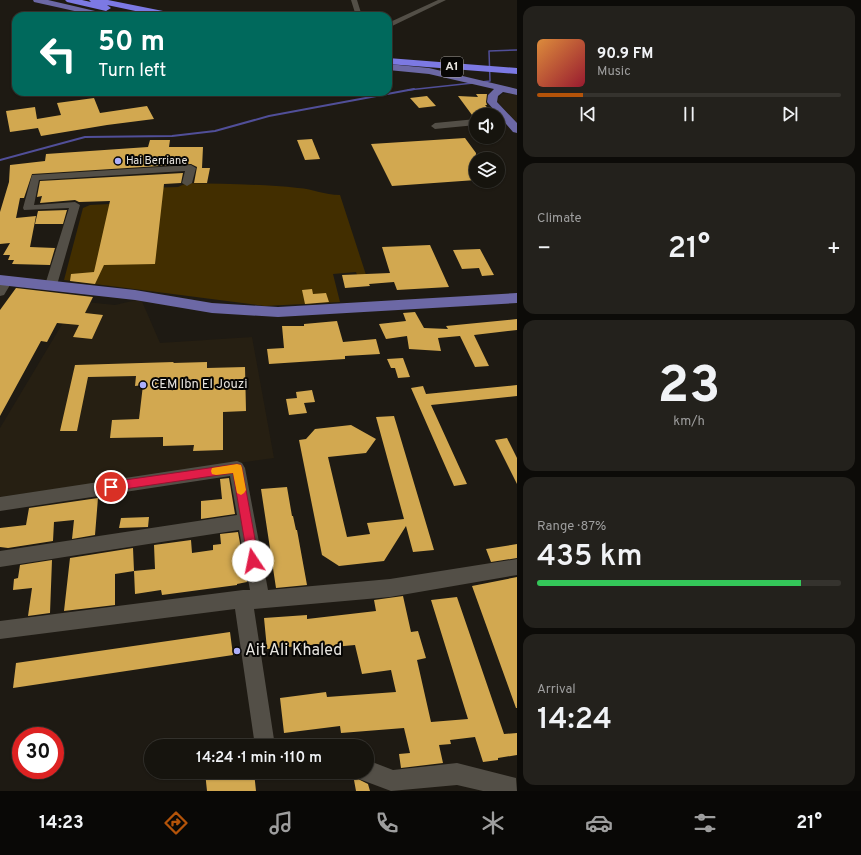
<!DOCTYPE html>
<html lang="en">
<head>
<meta charset="utf-8">
<style>
  :root { --surface:#16140e; --page:#23211c; --text:#f1f3f6; --muted:#9e9e9e; --line:#35332e; --accent:#b45309 }
  body { margin:0; font-family:Overpass,sans-serif; background:var(--page); color:var(--text); height:100vh; display:flex; flex-direction:column; font-size:15px; white-space:nowrap }
  * { box-sizing:border-box; margin:0 }
  p { font-size:13px; color:var(--muted) }
  .icon { flex:none; width:22px; height:22px; fill:none; stroke:currentColor; stroke-width:2; stroke-linecap:round; stroke-linejoin:round }
  .map { position:relative; flex:1; overflow:hidden }
  .side { display:flex; flex-direction:column; gap:6px; padding:6px; background:#0c0b08; width:344px }
  .side>* { flex:none }
  .banner { position:absolute; left:12px; top:12px; width:380px; height:84px; border-radius:12px; box-shadow:0 1px 3px #0004,0 0 0 1px var(--line); background:#00695c; color:#fff; overflow:hidden }
  .tools { position:absolute; left:469px; top:108px; display:grid; gap:8px }
  .tools a { display:grid; place-items:center; width:36px; height:36px; border-radius:50%; background:var(--surface); box-shadow:0 1px 3px #0004,0 0 0 1px var(--line); font-size:20px }
  .speed { position:absolute; left:12px; top:727px; display:flex; gap:8px; font-size:20px; font-weight:700; text-align:center }
  .speed>* { display:grid; place-content:center; width:52px; height:52px; border-radius:50%; background:var(--surface); box-shadow:0 1px 3px #0004,0 0 0 1px var(--line); line-height:1 }
  .speed .limit { border:6px solid #d22; background:#fff; color:#111 }
  .pin { position:absolute; display:grid; place-items:center; width:34px; height:34px; color:#fff; margin:-17px; border:2px solid #fff; border-radius:50%; box-shadow:0 1px 4px #0007 }
  .me { position:absolute; width:44px; margin:-22px; rotate:349deg; stroke-linejoin:round; filter:drop-shadow(0 0 3px #0008) }
  .turn { display:flex; align-items:center; gap:14px; height:84px; padding:0 20px; font-size:18px }
  .turn .icon { width:52px; height:52px; stroke-width:2.5 }
  .turn b { display:block; font-size:28px; line-height:34px }
  .big { font-size:30px; font-weight:600; line-height:1.1 }
  .side .card { flex:1; display:flex; flex-direction:column; justify-content:center; gap:6px; min-width:0; padding:0 14px; border-radius:12px; background:var(--page) }
  .side .dial { align-items:center; gap:0 }
  .dial b { font-size:52px; line-height:1 }
  .song { display:flex; align-items:center; gap:12px }
  .cover { width:48px; height:48px; border-radius:6px; background:linear-gradient(135deg,hsl(30 70% 55%),hsl(350 70% 35%)) }
  .played { height:4px; border-radius:2px; background:linear-gradient(90deg,var(--accent) 15%,var(--line) 15%) }
  .keys { display:flex; justify-content:space-around; direction:ltr }
  .heat { display:flex; justify-content:space-between; align-items:center; font-size:22px; direction:ltr }
  .charge { height:6px; border-radius:3px; background:linear-gradient(90deg,#34c759 87%,var(--line) 0) }
  .trip { position:absolute; left:144px; top:739px; width:230px; height:40px; border-radius:20px; background:var(--surface); box-shadow:0 1px 3px #0004,0 0 0 1px var(--line); font-weight:600; line-height:40px; text-align:center }
  .dock { display:flex; height:64px; justify-content:space-around; align-items:center; background:#090806; color:var(--muted) }
  .dock .icon { width:28px; height:28px }
  .dock .selected { color:var(--accent) }
  .dock b { font-size:18px; color:var(--text) }
  main { display:flex; flex:1; min-height:0 }
  .map>svg:first-child { display:block }
  .built { fill:#261f12 }
  .green { fill:#422e00 }
  .lines { fill:none; stroke-linecap:round; stroke-linejoin:round }
  .stream-far1 { stroke:#514f99; stroke-width:1.5 }
  .stream { stroke:#514f99; stroke-width:2 }
  .building { fill:#d2a850 }
  .minor { fill:#534f47; fill-rule:evenodd }
  .major { fill:#6c68a5; fill-rule:evenodd }
  .highway { fill:#7c79e3; fill-rule:evenodd }
  .route { fill:#e11d48; stroke:#92132f }
  .slow { fill:#f59e0b }
  .poi-dot { fill:#adaffb; stroke:#070604; stroke-width:1.5 }
  .labels { text-anchor:middle; dominant-baseline:central; stroke-width:4; stroke-linejoin:round; paint-order:stroke }
  .far-poi-label { font-size:11px; fill:#e7e4df; stroke:#070604; text-anchor:start }
  .shield { fill:#070604; stroke:#a4a19d; stroke-width:1 }
  .shield-label { font-size:12px; font-weight:bold; fill:#e7e4df }
  .poi-label { font-size:13px; fill:#e7e4df; stroke:#070604; text-anchor:start }
  .near-poi-label { font-size:16px; fill:#e7e4df; stroke:#070604; text-anchor:start }
</style>
</head>
<body>
<main>
<div class="map">
<svg width="517" height="791" viewBox="0 0 517 791">
  <rect width="100%" height="100%" fill="#1e1a13"/>
  <path class="built" d="M510,93L517,95V123L497,101L502,94Z
    M141,299L160,343L252,337L274,458L0,497V428L76,301L115,305Z"/>
  <path class="green" d="M187,183C224,184 262,184 298,188C314,189 324,195 340,195L369,284L360,283L356,272L333,274L340,302L265,306L64,280L83,208L90,205L130,203L144,188L178,187Z"/>
  <g class="lines">
    <path class="stream-far1" d="M481,82L490,81L489,51L517,50
      M408,90L473,83"/>
    <path class="stream" d="M0,160L85,137L172,136L215,131L269,116L414,89"/>
  </g>
  <path class="building" d="M476,94H487L486,102L487,105H485L494,115H472L458,96L478,97Z
    M427,96L436,106L419,108L410,98Z
    M94,98L100,113L147,106L154,119L107,125L41,136L38,128L10,132L6,111L35,107L37,119L61,115L57,103Z
    M465,138L476,153V180L392,186L371,144Z
    M312,139L320,159L305,160L297,140Z
    M150,140H170L169,147H203L202,168H210L207,183H194L197,167L191,164L32,174L24,198H20L16,218L36,216L30,247L55,248L50,265L12,264L14,260H8L10,255H3L10,243L0,244V212L9,182L10,165L45,161L46,154L148,147Z
    M183,173L181,183L164,184L155,264L104,265L95,284L70,281L71,274L94,272L110,201L79,202L75,200L40,203L42,196L37,197L40,181Z
    M67,210L63,224H35L38,211Z
    M430,245L449,287L397,290L394,282L369,284L370,286L345,288L342,275L390,273L382,247Z
    M480,249L494,275L482,276L479,268L462,269L453,250Z
    M16,288L93,297L85,313L103,315L92,339L73,337L79,325L57,323L47,342L41,341L0,416V310Z
    M312,289L313,294L326,293L329,302L305,304L302,290Z
    M415,312L424,328L448,329L446,326L517,319V330L474,335L489,366L475,367L460,336L438,338L441,351L409,349L407,336L386,339L379,324L406,321L403,313Z
    M337,321L343,342L376,339L380,354L345,356V359L269,364L267,349L284,348L282,326H304V324Z
    M403,358L410,377L398,378L395,368H391L387,359Z
    M174,362L173,363L207,362V368L245,367L246,411L223,412V450L193,451L194,445L163,446V437L110,438L112,420L139,419L143,385L135,386L136,376L88,377L77,431H60L75,365Z
    M517,385V396L431,405L467,484L454,486L411,388L423,386L426,394Z
    M312,390L315,402L304,403L307,413L289,415L286,399L297,398L296,392Z
    M394,416L434,550L413,552L406,526L384,561L339,566L322,555L299,440L306,439L315,429L351,425L376,439L366,453L328,457L347,537L370,534L367,523L404,519L376,417Z
    M507,438L517,458V484L495,440Z
    M229,478L235,514L201,519V501L222,499L220,479Z
    M287,487L292,516H293L296,530H297L307,585L276,588L261,489Z
    M98,498L95,535L72,539L74,520L54,522L53,541L8,548L0,547V528L26,525L29,508Z
    M149,517L148,527L119,528L121,518Z
    M238,532L247,582L237,584V585L162,595L161,590L135,594L134,571L155,569L154,545L191,540L192,553L213,550V545L221,544L220,534Z
    M517,544V558L491,562L486,549Z
    M133,548L134,571L115,574V605L64,611L70,558Z
    M52,560L50,613L28,616L32,588L13,590L14,579L18,578L20,565Z
    M517,577V708H516L472,586Z
    M403,596L411,632L418,631L426,658L417,660L431,722L468,719L431,600L457,597L504,734L517,733V755L498,758V760L483,762L475,737L450,740L451,744L439,745L443,763L401,768L399,754L410,753L404,728L341,733L340,726L284,733L280,698L326,692L327,697L396,692L391,670L362,674L355,645L322,648L321,644L267,649L264,618L307,615V619L376,611L374,600Z
    M230,632L233,655L13,688L16,663Z
    M205,772H254L256,791H207Z
    M358,779L368,784L370,791H356L354,780Z"/>
  <g class="lines">
    <path class="minor" d="M351,0H357L362,16H356Z
      M438,0H446L388,28V23Z
      M508,117L512,120L511,122L498,124V118Z
      M476,119V125L435,129L431,126L435,123Z
      M191,165L196,168L192,183L187,186L182,183L185,171L39,180L34,205L75,202L80,205L57,285L55,288H47L45,285L69,208L24,210L23,208L32,175Z
      M7,276L11,277L13,280L4,295L0,296V282L3,277Z
      M237,461L242,463L245,468L268,590L390,579L517,559V575L390,597L254,609L275,746H255L235,609L0,639V621L243,590H250L239,530L0,567V551L237,515L230,476L0,511V497Z
      M367,760L393,770L457,763L516,778L517,791H483L457,785L391,791L359,779L357,772H367Z"/>
    <path class="major" d="M33,0H48L108,14L112,16H97L34,2Z
      M388,64L429,68L517,89V95L503,92L498,96L497,102L517,123V133L513,132L487,102L488,95L494,89L429,74L388,70Z
      M0,275L135,290L212,303L278,307L517,293V303L278,317L212,313L135,300L0,285Z"/>
    <path class="highway" d="M65,0H82L91,2L89,0H108L173,13L178,16H159L107,5L111,8L106,11L67,2Z
      M388,58L517,68V74L388,64Z"/>
  </g>
  <path class="route" d="M237,464L241,465L242,468L259,561L257,565L253,566L249,565L248,561L233,473L111,491L107,490L106,487L107,484L111,482Z"/>
  <path class="slow" d="M237,464L241,465L242,468L246,490L244,493L241,495L237,493L233,473L216,475L212,474L211,471L212,468Z"/>
  <g class="poi-dot">
    <circle cx="118" cy="161" r="4"/>
    <circle cx="143" cy="385" r="4"/>
    <circle cx="237" cy="651" r="4"/>
  </g>
  <g class="labels">
    <g class="far-poi-label">
      <text x="126" y="161">Hai Berriane</text>
    </g>
    <rect class="shield" x="441" y="57" width="22" height="20" rx="3"/>
    <g class="shield-label">
      <text x="452" y="67">A1</text>
    </g>
    <g class="poi-label">
      <text x="151" y="385">CEM Ibn El Jouzi</text>
    </g>
    <g class="near-poi-label">
      <text x="245" y="651">Ait Ali Khaled</text>
    </g>
  </g>
</svg>
<div class="tools">
<a><svg class="icon" aria-label="sound" viewBox="0 0 24 24"><path d="M4 9h4l5-4v14l-5-4H4zM17 9q2 3 0 6"/></svg></a>
<a><svg class="icon" aria-label="layers" viewBox="0 0 24 24"><path d="M12 4l9 5-9 5-9-5zM3 14l9 5 9-5"/></svg></a>
</div>
<div class="speed"><div class="limit">30</div></div>
<div class="pin" style="left:111px;top:487px;background:#d93025"><svg class="icon" aria-label="arrive" viewBox="0 0 24 24"><path d="M6 21V4h12l-3 4 3 4H6"/></svg></div>
<svg class="me" style="left:253px;top:561px" viewBox="-20 -20 40 40"><circle r="19" fill="#fff"/><path d="M0-13L10 11 0 6-10 11z" fill="#e11d48"/></svg>
<div class="trip">14:24 · 1 min · 110 m</div>
<div class="banner">
<div class="turn"><svg class="icon" aria-label="left" viewBox="0 0 24 24"><path d="M17 20v-9H6M10 6l-5 5 5 5"/></svg><div><b>50 m</b>Turn left</div></div>
</div>
</div>
<section class="side">
<div class="card">
<div class="song"><i class="cover"></i><div><b>90.9 FM</b><p>Music</p></div></div>
<div class="played"></div>
<div class="keys"><svg class="icon" aria-label="previous" viewBox="0 0 24 24"><path d="M18 5L8 12l10 7zM5 5v14"/></svg><svg class="icon" aria-label="pause" viewBox="0 0 24 24"><path d="M8 5v14M16 5v14"/></svg><svg class="icon" aria-label="next" viewBox="0 0 24 24"><path d="M6 5l10 7-10 7zM19 5v14"/></svg></div>
</div>
<div class="card"><p>Climate</p>
<div class="heat"><a>−</a><b class="big">21°</b><a>+</a></div>
</div>
<div class="card dial"><b>23</b><p>km/h</p></div>
<div class="card"><p>Range · 87%</p><b class="big">435 km</b><div class="charge"></div></div>
<div class="card"><p>Arrival</p><b class="big">14:24</b></div>
</section>
</main>
<nav class="dock">
<b>14:23</b>
<svg class="icon selected" aria-label="directions" viewBox="0 0 24 24"><path d="M12 3l9 9-9 9-9-9zM9 14v-3h6M13 9l2 2-2 2"/></svg>
<svg class="icon" aria-label="music" viewBox="0 0 24 24"><path d="M9 18V5l10-2v13"/><circle cx="6" cy="18" r="3"/><circle cx="16" cy="16" r="3"/></svg>
<svg class="icon" aria-label="phone" viewBox="0 0 24 24"><path d="M5 4h4l2 5-3 2q2 4 5 5l2-3 5 2v4C11 20 4 13 5 4z"/></svg>
<svg class="icon" aria-label="climate" viewBox="0 0 24 24"><path d="M12 3v18M4 7l16 10M4 17L20 7"/></svg>
<svg class="icon" aria-label="car" viewBox="0 0 24 24"><path d="M5 17H2v-5l4-1 3-4h7l3 4 3 1v5h-3M9 17h6M6 11h13"/><circle cx="7" cy="17" r="2"/><circle cx="17" cy="17" r="2"/></svg>
<svg class="icon" aria-label="filters" viewBox="0 0 24 24"><path d="M4 7h16M4 17h16"/><circle cx="9" cy="7" r="2"/><circle cx="15" cy="17" r="2"/></svg>
<b>21°</b>
</nav>
</body>
</html>
